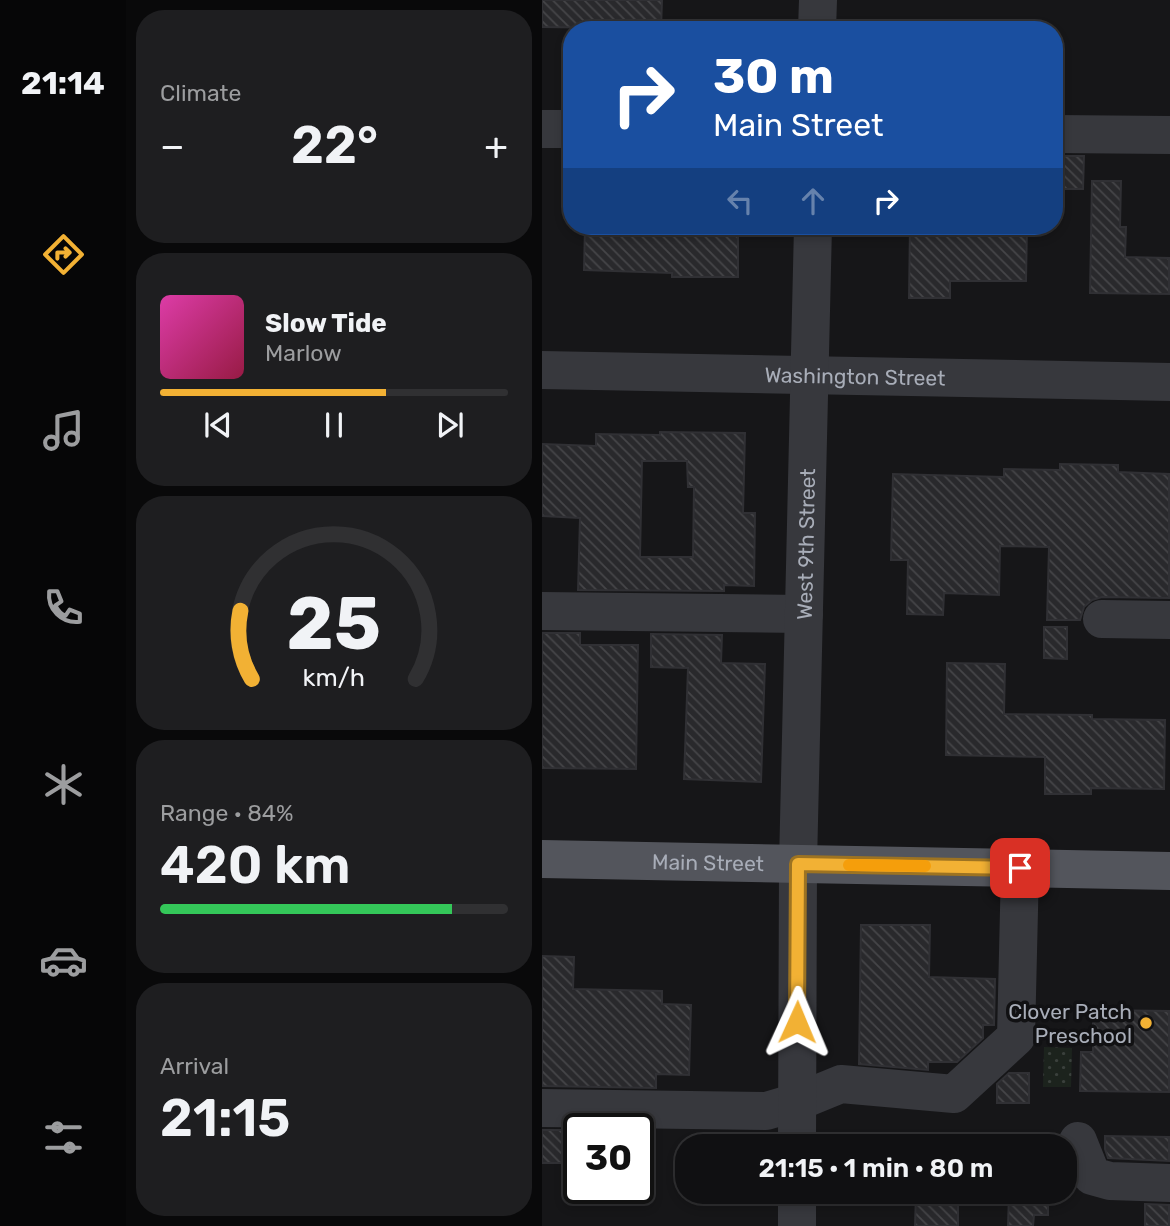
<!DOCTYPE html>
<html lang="en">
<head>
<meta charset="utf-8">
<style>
  :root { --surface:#101012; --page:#1e1e20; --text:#f1f3f6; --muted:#9c9d9f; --line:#303032; --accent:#f2b134 }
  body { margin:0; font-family:Rubik,sans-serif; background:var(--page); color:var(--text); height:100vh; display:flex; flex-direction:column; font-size:26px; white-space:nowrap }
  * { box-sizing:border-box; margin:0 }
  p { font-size:23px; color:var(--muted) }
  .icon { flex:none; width:38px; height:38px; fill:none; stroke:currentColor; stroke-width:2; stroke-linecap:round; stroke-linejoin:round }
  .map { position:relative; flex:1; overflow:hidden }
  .sheet { display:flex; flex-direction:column; gap:10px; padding:10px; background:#09090a; width:416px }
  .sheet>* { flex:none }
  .guide { position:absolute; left:21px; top:21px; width:500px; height:214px; border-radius:28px; box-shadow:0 4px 10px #0003,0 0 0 2px var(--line); background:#1a4fa0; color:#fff; overflow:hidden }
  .speed { position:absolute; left:21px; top:1113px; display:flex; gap:14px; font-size:35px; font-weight:700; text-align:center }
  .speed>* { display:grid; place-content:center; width:91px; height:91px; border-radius:50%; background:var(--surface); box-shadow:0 4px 10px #0003,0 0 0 2px var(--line); line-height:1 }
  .speed .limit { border:4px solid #111; border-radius:10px; background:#fff; color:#111 }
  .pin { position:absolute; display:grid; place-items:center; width:60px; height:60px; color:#fff; margin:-30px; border-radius:14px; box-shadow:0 4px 10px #0006 }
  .me { position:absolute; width:77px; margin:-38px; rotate:1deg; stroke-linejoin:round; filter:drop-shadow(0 0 5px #0008) }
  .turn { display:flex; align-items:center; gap:24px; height:147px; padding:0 35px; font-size:32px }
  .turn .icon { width:91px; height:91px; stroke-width:2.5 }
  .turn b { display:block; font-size:49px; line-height:60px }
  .lanes { display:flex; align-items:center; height:66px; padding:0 35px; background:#0003; justify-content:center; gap:35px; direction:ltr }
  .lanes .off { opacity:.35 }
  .big { font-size:52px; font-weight:600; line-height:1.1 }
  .sheet .card { flex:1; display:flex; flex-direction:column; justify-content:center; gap:10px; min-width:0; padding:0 24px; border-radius:28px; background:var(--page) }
  .sheet .dial { align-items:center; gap:0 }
  .dial svg { height:182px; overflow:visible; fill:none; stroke:var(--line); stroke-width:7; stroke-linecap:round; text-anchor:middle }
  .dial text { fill:var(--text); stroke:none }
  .song { display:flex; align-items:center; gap:21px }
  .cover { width:84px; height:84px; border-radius:10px; background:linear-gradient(135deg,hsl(320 70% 55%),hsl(340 70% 35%)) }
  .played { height:7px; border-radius:4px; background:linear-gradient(90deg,var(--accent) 65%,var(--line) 65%) }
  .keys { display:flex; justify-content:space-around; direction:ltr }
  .heat { display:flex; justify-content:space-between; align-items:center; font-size:38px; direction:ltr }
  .charge { height:10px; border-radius:5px; background:linear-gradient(90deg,#34c759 84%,var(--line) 0) }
  .trip { position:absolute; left:133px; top:1134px; width:402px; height:70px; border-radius:28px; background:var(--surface); box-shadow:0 4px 10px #0003,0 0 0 2px var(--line); font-weight:600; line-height:70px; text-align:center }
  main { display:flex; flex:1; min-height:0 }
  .tabs { display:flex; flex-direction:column; width:126px; justify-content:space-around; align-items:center; background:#060607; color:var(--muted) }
  .tabs .icon { width:49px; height:49px }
  .tabs .active { color:var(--accent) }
  .tabs b { font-size:32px; color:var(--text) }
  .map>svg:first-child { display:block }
  .grass { fill:url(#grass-dots) }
  .building { fill:url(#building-back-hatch); stroke:#303034; stroke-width:2; fill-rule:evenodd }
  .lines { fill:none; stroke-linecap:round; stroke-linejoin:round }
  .minor { stroke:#37383d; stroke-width:38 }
  .major { stroke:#53555c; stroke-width:38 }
  .route-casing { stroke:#9d7322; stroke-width:18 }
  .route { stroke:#f2b134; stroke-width:12 }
  .slow { stroke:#f59e0b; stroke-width:12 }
  .poi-dot { fill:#f2b134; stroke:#111113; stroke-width:2.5 }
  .labels { text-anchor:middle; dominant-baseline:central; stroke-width:7; stroke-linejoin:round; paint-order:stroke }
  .street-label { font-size:21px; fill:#a8adb8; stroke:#111113 }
  .poi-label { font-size:21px; fill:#a8adb8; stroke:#111113; text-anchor:end }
</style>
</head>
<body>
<main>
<nav class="tabs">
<b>21:14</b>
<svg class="icon active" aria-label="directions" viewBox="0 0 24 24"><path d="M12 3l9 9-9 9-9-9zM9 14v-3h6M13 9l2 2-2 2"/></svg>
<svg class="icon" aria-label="music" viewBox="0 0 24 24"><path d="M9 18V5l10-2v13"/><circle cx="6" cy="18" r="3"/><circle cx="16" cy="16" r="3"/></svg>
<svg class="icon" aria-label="phone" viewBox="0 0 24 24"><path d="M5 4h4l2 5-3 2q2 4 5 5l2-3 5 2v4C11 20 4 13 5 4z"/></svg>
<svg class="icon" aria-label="climate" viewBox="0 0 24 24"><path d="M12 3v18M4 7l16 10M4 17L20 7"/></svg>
<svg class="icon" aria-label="car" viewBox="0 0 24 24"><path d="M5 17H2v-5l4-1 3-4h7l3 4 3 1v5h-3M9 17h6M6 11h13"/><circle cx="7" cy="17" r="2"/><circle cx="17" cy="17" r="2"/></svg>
<svg class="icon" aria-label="filters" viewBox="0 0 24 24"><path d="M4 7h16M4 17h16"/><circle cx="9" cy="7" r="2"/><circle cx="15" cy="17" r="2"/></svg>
</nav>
<section class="sheet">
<div class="card"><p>Climate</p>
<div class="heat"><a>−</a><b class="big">22°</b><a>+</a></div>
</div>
<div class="card">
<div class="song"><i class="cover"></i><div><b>Slow Tide</b><p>Marlow</p></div></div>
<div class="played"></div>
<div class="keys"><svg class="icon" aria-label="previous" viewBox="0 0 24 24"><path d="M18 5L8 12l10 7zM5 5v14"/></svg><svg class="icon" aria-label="pause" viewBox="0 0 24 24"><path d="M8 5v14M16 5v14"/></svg><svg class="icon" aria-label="next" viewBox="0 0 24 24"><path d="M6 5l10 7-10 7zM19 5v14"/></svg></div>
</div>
<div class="card dial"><svg viewBox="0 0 100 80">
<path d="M14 69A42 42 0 1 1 86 69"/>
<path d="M14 69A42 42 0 0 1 9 39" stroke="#f2b134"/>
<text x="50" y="56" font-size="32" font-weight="700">25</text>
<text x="50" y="72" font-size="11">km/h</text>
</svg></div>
<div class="card"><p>Range · 84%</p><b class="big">420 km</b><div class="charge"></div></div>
<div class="card"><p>Arrival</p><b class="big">21:15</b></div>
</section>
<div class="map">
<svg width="628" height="1226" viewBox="0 0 628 1226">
  <defs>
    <pattern id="grass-dots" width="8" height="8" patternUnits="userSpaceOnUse" patternTransform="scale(1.75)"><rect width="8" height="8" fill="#1c231d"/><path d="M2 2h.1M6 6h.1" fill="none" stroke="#3a403c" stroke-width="1.8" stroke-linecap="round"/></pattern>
    <pattern id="building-back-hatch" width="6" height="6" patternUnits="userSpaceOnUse" patternTransform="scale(1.75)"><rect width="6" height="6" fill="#29292c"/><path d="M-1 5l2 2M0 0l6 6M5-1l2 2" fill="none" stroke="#454548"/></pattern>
  </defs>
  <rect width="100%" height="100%" fill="#161618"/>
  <path class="grass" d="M502,1047L530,1048L529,1087H501Z"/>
  <path class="building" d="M0,0H120L119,30H73V28L0,27Z
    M513,156H542L541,189H513Z
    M550,181H579L578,227H584L583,257L627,258V294L548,293Z
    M43,226H196V277H130V273L42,270Z
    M368,226H485L484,281H408V298H367Z
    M118,432L203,433L201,513H213L212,586L182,585V591L36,590L38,518L0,516V444L54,446V434L118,435ZM100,461H145L146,487H152L151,557H98Z
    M518,464L576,465V472L627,474V598L560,597L550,600L542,607L538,620H505L507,547L458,546L457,595L402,593L401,615L365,614L366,560H349L351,474L462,477V469L518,470Z
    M502,627H525V659L502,658Z
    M0,633H38V645H96L94,769L0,768Z
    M109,634L180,635L179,663L223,664L219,782L142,779L146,668L109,667Z
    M405,663L463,664L462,714L550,715V719L623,720L622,789L549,788V794H503V757L404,755Z
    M319,925H388L387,977L453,979L452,1025H441V1038L415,1062H386V1070L317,1064Z
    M0,956L32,957L31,989L120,991V1004L149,1005L147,1075L114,1074V1088L0,1086Z
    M551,1010L627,1011V1092L538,1091L539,1052H551Z
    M467,1073H487V1103H455V1084Z
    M0,1130H31L30,1163H0Z
    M563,1136L627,1137V1161L566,1158L563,1149Z
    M374,1192H416V1226H373Z
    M467,1192H506V1215H492L491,1226H466Z
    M603,1204L627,1205V1226H603Z"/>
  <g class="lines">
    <g class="minor">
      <path d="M275,30L276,0"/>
      <path d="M0,129H30"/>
      <path d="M513,134L628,135"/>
      <path id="s1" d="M0,370L628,382"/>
      <path d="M0,611L262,614"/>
      <path d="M560,619L628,620"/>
      <path d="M0,1108L224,1111L255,1102L299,1084L412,1094L474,1037L478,868"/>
      <path d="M536,1141L550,1176L568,1181L628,1183"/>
      <path id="s2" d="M255,1146L256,864L271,226"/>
      <path d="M255,1192V1226"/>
    </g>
    <path class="major" id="s3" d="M0,859L628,871"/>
  </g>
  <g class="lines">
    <g class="route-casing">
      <path id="route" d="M255,1022L256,864L478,868"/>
    </g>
    <use href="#route" class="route"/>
    <path class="slow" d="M307,865L383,866"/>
  </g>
  <circle class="poi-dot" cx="604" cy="1023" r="7"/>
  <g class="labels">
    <g class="street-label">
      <text stroke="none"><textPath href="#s1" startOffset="313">Washington Street</textPath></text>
      <text stroke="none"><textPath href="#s2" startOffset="602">West 9th Street</textPath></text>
      <text stroke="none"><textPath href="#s3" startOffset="166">Main Street</textPath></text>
    </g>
    <g class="poi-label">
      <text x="590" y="1011">Clover Patch<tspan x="590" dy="24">Preschool</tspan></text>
    </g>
  </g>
</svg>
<div class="speed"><div class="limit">30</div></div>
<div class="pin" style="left:478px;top:868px;background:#d93025"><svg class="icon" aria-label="arrive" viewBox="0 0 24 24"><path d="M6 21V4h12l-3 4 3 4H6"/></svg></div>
<svg class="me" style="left:255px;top:1022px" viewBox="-20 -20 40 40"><path d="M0-17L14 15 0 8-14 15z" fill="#f2b134" stroke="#fff" stroke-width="4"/></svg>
<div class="trip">21:15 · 1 min · 80 m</div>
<div class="guide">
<div class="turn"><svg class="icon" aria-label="right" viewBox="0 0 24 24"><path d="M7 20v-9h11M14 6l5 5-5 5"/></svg><div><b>30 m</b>Main Street</div></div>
<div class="lanes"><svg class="icon off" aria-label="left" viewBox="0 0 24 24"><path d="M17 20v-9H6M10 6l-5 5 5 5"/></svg><svg class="icon off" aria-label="ahead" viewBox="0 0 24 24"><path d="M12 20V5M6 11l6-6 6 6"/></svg><svg class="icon" aria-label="right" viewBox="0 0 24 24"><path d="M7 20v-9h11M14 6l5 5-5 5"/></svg></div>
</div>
</div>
</main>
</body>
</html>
